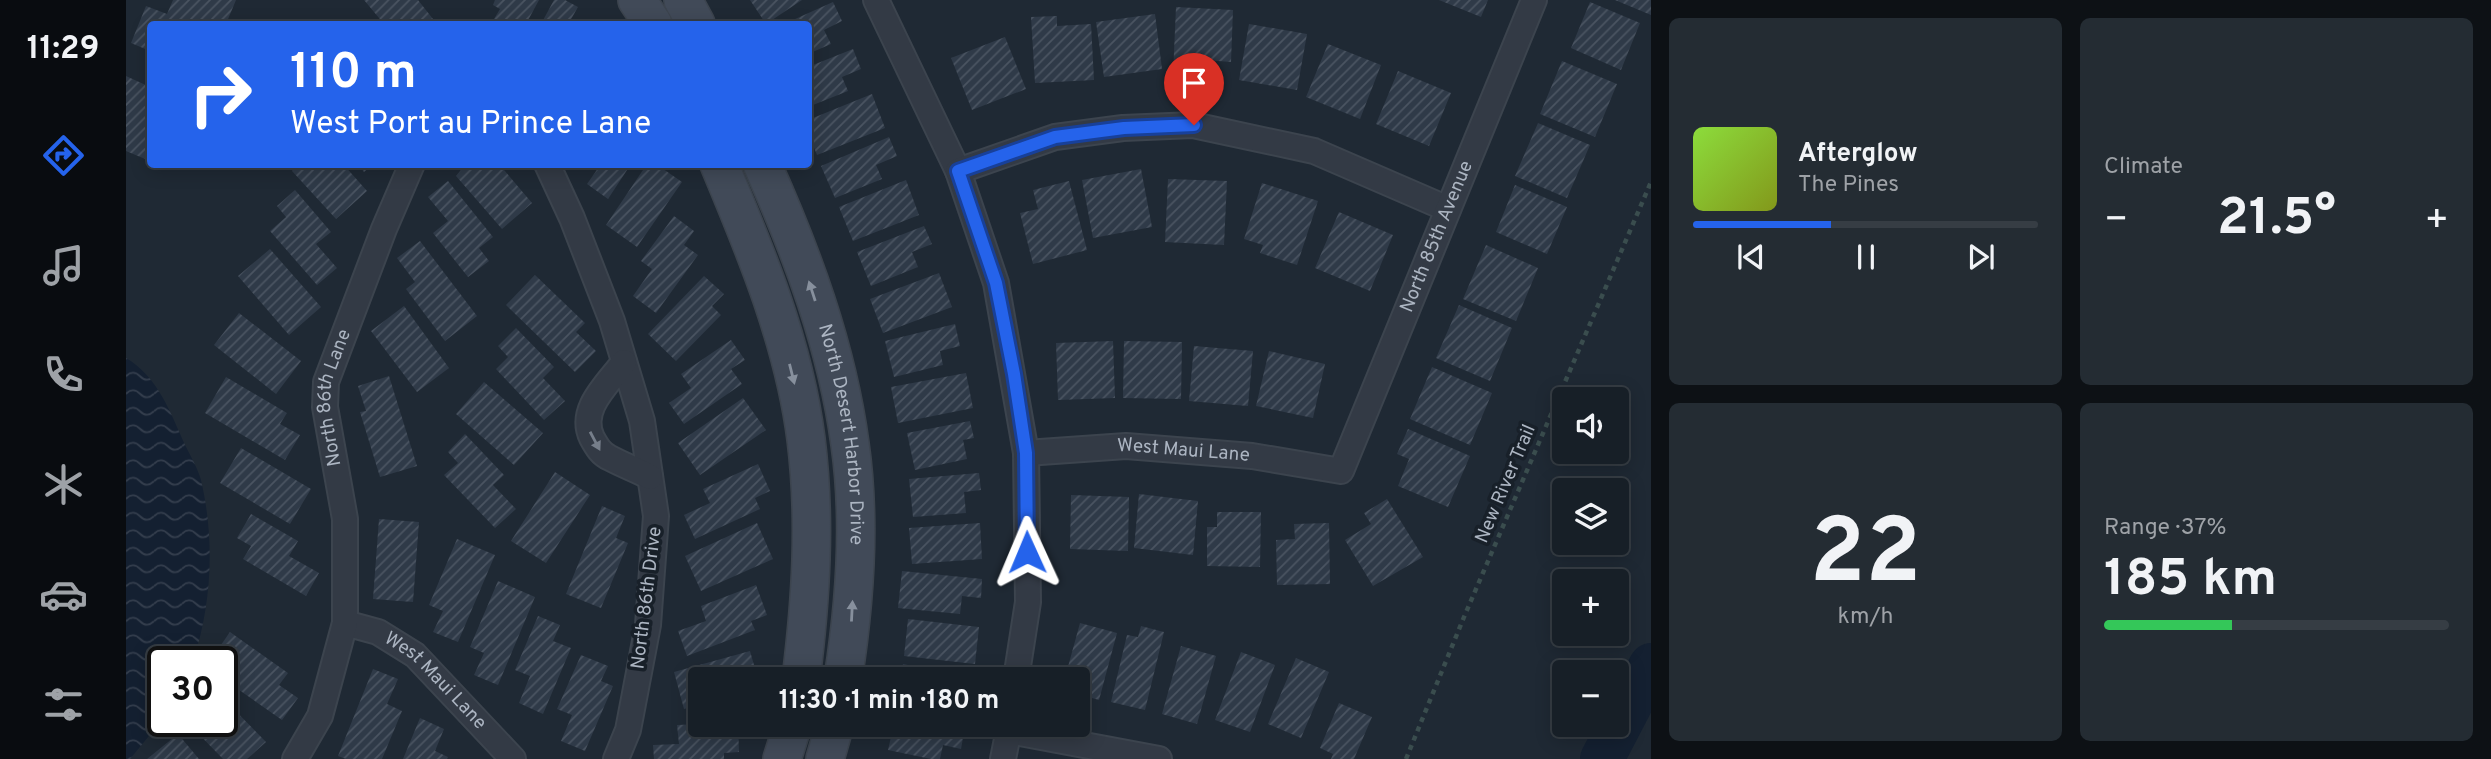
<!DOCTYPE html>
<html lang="en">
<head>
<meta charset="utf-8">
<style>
  :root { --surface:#171f27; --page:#242c33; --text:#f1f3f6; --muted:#9ea2a7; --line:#363d44; --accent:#2563eb }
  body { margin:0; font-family:Overpass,sans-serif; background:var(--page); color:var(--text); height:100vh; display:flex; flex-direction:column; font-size:26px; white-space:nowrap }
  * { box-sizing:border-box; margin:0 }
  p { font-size:23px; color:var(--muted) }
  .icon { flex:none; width:38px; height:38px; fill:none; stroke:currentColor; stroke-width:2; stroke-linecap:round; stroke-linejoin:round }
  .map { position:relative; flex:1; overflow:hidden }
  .drawer { display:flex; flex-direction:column; gap:18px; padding:18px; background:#0d1115; width:840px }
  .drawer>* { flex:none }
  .top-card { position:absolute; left:21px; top:21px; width:665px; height:147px; border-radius:7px; box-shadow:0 4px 18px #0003,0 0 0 2px var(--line); background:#2563eb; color:#fff; overflow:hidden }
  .controls { position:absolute; left:1426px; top:387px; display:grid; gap:14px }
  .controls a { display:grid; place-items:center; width:77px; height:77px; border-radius:7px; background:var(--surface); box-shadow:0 4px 18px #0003,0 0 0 2px var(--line); font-size:35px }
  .speed { position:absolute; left:21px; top:646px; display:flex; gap:14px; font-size:35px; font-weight:700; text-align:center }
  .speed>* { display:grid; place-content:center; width:91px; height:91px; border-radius:50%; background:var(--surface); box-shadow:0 4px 18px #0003,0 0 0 2px var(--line); line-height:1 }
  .speed .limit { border:4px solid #111; border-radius:10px; background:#fff; color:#111 }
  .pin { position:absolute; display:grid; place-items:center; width:60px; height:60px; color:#fff; margin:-72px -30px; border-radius:50% 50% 50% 0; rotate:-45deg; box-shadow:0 0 7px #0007 }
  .pin .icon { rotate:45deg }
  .me { position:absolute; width:77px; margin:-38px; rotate:359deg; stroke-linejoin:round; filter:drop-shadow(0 0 5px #0008) }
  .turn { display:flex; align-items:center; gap:24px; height:147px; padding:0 28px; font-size:32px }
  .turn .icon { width:91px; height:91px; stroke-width:2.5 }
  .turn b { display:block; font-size:49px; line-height:60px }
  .big { font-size:52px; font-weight:700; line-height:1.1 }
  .drawer .tile { flex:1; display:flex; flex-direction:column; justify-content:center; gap:10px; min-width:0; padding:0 24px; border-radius:10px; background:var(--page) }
  .drawer .dial { align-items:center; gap:0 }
  .dial b { font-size:91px; line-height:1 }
  .song { display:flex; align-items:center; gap:21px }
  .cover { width:84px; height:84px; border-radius:10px; background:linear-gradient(135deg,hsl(90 70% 55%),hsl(70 70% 35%)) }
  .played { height:7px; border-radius:4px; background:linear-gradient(90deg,var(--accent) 40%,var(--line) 40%) }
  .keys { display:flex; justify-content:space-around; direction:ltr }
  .heat { display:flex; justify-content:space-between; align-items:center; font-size:38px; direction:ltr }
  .charge { height:10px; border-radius:5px; background:linear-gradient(90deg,#34c759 37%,var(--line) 0) }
  .drawer .tiles { flex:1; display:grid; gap:18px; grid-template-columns:repeat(2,1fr) }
  .trip { position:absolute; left:562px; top:667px; width:402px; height:70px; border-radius:7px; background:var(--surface); box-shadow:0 4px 18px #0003,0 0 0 2px var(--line); font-weight:700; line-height:70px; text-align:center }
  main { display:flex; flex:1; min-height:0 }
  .tabs { display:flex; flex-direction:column; width:126px; justify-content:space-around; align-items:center; background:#090c10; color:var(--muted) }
  .tabs .icon { width:49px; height:49px }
  .tabs .active { color:var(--accent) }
  .tabs b { font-size:32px; color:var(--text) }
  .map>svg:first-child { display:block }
  .water { fill:url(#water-waves) }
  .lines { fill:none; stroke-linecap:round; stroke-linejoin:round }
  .river { stroke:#142031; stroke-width:44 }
  .building { fill:url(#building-hatch) }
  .street-casing { stroke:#3c444e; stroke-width:28 }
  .secondary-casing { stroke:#3c444e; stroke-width:40 }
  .path { stroke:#3a4d4e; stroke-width:4.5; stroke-dasharray:5 5; stroke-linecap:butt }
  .street { stroke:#333a45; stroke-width:24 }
  .secondary { stroke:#414a58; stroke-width:37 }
  .oneway { fill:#87909d }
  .oneway2 { fill:#767e8a }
  .route-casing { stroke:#184099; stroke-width:18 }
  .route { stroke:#2563eb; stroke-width:12 }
  .labels { text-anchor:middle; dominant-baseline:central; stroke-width:7; stroke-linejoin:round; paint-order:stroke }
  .street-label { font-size:19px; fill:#acb5c2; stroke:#182029 }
</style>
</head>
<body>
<main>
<nav class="tabs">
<b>11:29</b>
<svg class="icon active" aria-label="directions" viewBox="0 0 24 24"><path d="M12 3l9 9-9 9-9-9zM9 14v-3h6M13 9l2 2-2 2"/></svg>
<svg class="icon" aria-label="music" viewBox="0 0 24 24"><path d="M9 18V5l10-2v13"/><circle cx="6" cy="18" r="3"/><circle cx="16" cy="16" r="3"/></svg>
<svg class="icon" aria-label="phone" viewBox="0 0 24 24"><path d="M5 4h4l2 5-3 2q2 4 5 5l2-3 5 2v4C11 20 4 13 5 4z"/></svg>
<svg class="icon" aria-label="climate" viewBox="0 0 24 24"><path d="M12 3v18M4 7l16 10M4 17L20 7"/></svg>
<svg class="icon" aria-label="car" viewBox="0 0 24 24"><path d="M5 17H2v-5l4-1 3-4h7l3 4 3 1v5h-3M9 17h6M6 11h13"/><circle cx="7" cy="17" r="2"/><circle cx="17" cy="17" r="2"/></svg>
<svg class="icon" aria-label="filters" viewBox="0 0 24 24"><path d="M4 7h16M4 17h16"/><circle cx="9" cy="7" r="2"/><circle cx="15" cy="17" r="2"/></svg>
</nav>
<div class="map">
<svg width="1525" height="759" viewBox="0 0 1525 759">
  <defs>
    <pattern id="water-waves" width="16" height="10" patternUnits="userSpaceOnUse" patternTransform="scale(1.75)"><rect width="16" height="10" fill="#142031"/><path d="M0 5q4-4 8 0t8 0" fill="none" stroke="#343e4d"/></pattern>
    <pattern id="building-hatch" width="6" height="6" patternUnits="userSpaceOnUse" patternTransform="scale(1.75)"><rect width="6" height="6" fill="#2f3a48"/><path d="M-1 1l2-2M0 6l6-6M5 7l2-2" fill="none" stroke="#4a5461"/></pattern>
  </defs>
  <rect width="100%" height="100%" fill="#1f2934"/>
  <path class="water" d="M0,358C29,375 42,406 55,436C61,451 71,465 75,480C89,539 86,604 67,661L37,662V719L4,759H0Z"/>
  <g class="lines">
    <path class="river" d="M1476,759L1525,665"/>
  </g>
  <path class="building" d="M47,0H110L100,24H24V51L5,43L20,6L41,14Z
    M238,0H292L307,19L300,24H258Z
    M369,0H413L400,24H365L374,9L367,5Z
    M428,0H439L452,7L444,21L451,24H415Z
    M624,0H676L640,24Z
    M1313,0H1362L1355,17Z
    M1489,0H1525V15Z
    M707,2L716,21L698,30L705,44L682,54V24H658Z
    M1464,2L1514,23L1495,70L1445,48Z
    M1050,7L1107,10L1105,62L1079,60L1078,76L1047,75Z
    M1029,14L1036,69L978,77L970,22Z
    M931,16V26L965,24L968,80L909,83L905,17Z
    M1123,24L1181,34L1171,90L1113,80Z
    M879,37L900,89L846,110L825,58Z
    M1202,44L1255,65L1234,119L1180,97Z
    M727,49L735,69L716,77L722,91L682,107V67Z
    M1436,61L1491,84L1469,137L1414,114Z
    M1272,71L1325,93L1303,146L1250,124Z
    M0,76L24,87V161L0,151Z
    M746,94L759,128L691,155L682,133V120Z
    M1412,123L1464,145L1441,198L1389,176Z
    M763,137L771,156L750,165L756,179L709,198L695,166Z
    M174,164H217L241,191L210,219L166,171Z
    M232,164H247L238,172Z
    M340,164H373L406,203L376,229L330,176Z
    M475,164H505L482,199L461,184Z
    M521,164H530L556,182L511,247L480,225Z
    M1015,169L1026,227L967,238L956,180Z
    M1042,179L1101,181L1098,245L1039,242Z
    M780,180L793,215L727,241L713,207Z
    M322,181L367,237L353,248L363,261L342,277L307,233L322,221L302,197Z
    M943,181L961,250L907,264L894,213L912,209L907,190Z
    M1136,183L1192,201L1171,265L1134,253L1137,245L1118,239Z
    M1389,185L1441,207L1421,254L1370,232Z
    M169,190L205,232L190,244L211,268L191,285L144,231L160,217L151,206Z
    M1213,212L1267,235L1244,291L1189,268Z
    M548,216L568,231L558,245L572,255L530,313L507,296L526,269L515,261Z
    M798,226L806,244L786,252L792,267L745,286L731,252Z
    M294,241L351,316L319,341L280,289L289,282L271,258Z
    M1360,245L1412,268L1390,321L1337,299Z
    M144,249L195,307L163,335L112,276Z
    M813,273L826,307L757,333L744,299Z
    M409,275L459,323L450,332L470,351L449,372L380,305Z
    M578,276L598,294L586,306L595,315L550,361L522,334Z
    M1333,305L1386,328L1364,381L1310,358Z
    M278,306L323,368L291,392L245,331Z
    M113,313L175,361L150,394L88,345Z
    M829,324L834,346L814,351L817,365L768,377L759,341Z
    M390,328L428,367L417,378L439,401L418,420L370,369L382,357L372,346Z
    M605,340L619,360L605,369L616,384L558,424L543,403L565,388L555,374Z
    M987,341L989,398L932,400L930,343Z
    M998,341L1056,342L1055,399L997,398Z
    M1068,346L1127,351L1122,406L1063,401Z
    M1143,351L1199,364L1187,418L1130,406Z
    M1306,367L1366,393L1344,445L1284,419Z
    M840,373L847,408L772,423L765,387Z
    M263,376L291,466L254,477L234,412L240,411L232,386Z
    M100,377L161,413L154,424L174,435L159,460L79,413Z
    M358,382L417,433L388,465L330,414Z
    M617,398L640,430L574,475L552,443Z
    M844,421L848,438L837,440L841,459L789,470L781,433Z
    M1282,429L1344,456L1322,507L1272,486L1283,459L1271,454Z
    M339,434L378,475L367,485L390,509L369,528L318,475L332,463L322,452Z
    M115,448L185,489L164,524L94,483Z
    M632,464L644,491L629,498L634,509L569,539L558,515L584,503L577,489Z
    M429,472L464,495L420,563L385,541Z
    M853,473L855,490L838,492L840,513L787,517L783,479Z
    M1013,494L1072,501L1067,555L1008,548Z
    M945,495L1003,497L1002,551L944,549Z
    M1261,499L1297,557L1247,586L1219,540L1245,524L1238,513Z
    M476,506L499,516L490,538L502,543L475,608L440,594Z
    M1091,512H1135L1134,567L1081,566V527H1091Z
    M125,514L172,541L163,556L193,573L180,596L117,559L125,546L111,538Z
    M253,519L293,522L287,602L247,599Z
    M631,523L647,559L575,591L559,556Z
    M854,523L856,559L786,564L783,528Z
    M1203,523L1204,584L1151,585L1150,540L1169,539L1168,524Z
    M331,539L369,555L332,642L307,632L317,611L303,605Z
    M776,571L856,579L855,598L836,596L834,614L772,608Z
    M372,581L409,597L372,685L348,675L358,653L344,647Z
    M630,585L641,615L625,621L629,630L561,656L552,631L580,621L575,606Z
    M412,616L434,625L427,641L445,648L417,714L393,703L404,676L389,670Z
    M782,619L853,627L849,664L778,656Z
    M954,623L991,633L973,700L952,694L956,678L940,674Z
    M1015,626L1038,632L1019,710L985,702L1001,635L1012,637Z
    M104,632L162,673L153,685L172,698L156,720L96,678V662H83Z
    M1055,646L1090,656L1071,724L1036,714Z
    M624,651L632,679H574V705L558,709L548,672Z
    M1115,652L1149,665L1124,732L1089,720Z
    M455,655L482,666L475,681L487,686L459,751L435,741L446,715L431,709Z
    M1170,658L1203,672L1175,738L1142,724Z
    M777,664L844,678V679H774Z
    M247,669L272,679L261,704L276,711L256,759H220L212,756Z
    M96,697L140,742L121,759H97L60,721H96Z
    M1213,703L1246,717L1228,759H1205L1207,754L1194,748Z
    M294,718L318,729L309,751L322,757L321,759H277Z
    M574,724H612L613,752L598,753V759H528L527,745L553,744L551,725Z
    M768,724H825L839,727L835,749L817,745L814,759H805L762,750Z
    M52,734L73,759H21Z"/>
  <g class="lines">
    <g class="street-casing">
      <g id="street">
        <path d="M750,0L832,171L870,283L900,453L902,602L890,679"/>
        <path d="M421,164L446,218L486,321L516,421L530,516L522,625L502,730L490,759"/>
        <path d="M832,171L929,137L997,128L1067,125L1188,151L1322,209"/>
        <path d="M498,362C482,384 452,409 466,438C471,447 475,454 484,458C497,465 511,470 524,477"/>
        <path id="s1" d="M900,453L1000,446L1126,456L1215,471L1408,0"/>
        <path id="s2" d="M219,623L252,632L289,655L387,759"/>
        <path d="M883,731L1033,759"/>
        <path id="s3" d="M169,759L194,716L219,623V519L199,407L200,382L258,229L286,164"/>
        <path d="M877,759L884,724"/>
      </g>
    </g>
    <g class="secondary-casing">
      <g id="secondary">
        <path d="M511,0L527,24"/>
        <path d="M557,0L570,24"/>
        <path d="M593,164C630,252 668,344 680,439C690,519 685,599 675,679"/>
        <path id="s4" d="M636,164C676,253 711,347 724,444C735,521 729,603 717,679"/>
        <path d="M656,759L667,724"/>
        <path d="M699,759L709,724"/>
      </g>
    </g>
    <path class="path" d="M1280,759L1338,617L1525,182"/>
    <use href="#street" class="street"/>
    <use href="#secondary" class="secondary"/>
  </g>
  <defs><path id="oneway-solid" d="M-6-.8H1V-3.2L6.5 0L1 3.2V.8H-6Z" transform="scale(1.75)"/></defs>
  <g class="oneway">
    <use href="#oneway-solid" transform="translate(686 291) rotate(-108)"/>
    <use href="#oneway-solid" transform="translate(666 374) rotate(76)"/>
    <use href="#oneway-solid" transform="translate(726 611) rotate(-87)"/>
  </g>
  <use class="oneway2" href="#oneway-solid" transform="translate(469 441) rotate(62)"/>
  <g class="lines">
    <g class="route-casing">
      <path id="route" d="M901,552L900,453L888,374L870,283L832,171L929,137L998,128L1068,125"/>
    </g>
    <use href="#route" class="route"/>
  </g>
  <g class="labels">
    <g class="street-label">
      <text stroke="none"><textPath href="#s1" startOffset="570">North 85th Avenue</textPath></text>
      <text stroke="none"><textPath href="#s3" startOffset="374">North 86th Lane</textPath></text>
      <text stroke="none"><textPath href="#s4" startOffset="284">North Desert Harbor Drive</textPath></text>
      <text stroke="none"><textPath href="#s1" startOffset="158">West Maui Lane</textPath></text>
      <text transform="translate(1380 484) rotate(-67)">New River Trail</text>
      <text transform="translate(521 598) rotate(-83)">North 86th Drive</text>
      <text stroke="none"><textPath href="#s2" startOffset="110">West Maui Lane</textPath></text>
    </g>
  </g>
</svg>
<div class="controls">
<a><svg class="icon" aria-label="sound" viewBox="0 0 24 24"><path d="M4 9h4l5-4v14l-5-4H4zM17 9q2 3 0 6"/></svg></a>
<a><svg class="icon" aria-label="layers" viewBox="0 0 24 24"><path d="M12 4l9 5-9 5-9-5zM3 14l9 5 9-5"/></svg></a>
<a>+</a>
<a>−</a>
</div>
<div class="speed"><div class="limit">30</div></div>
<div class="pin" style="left:1068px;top:125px;background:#d93025"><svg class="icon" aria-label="arrive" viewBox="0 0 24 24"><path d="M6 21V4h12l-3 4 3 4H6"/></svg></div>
<svg class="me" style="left:901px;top:552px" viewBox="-20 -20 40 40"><path d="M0-17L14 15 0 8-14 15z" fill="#2563eb" stroke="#fff" stroke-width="4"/></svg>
<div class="trip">11:30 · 1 min · 180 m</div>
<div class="top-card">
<div class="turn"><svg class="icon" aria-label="right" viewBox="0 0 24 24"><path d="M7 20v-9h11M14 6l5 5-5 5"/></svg><div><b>110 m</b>West Port au Prince Lane</div></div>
</div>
</div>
<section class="drawer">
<div class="tiles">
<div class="tile">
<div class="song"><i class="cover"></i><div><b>Afterglow</b><p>The Pines</p></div></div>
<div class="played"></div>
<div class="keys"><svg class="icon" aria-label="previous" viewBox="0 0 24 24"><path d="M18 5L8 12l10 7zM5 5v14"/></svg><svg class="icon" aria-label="pause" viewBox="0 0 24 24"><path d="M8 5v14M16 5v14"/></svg><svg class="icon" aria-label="next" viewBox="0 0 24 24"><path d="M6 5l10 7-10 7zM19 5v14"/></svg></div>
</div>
<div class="tile"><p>Climate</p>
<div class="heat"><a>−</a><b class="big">21.5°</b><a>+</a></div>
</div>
<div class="tile dial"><b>22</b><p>km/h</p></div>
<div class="tile"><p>Range · 37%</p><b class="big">185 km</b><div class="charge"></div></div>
</div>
</section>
</main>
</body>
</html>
